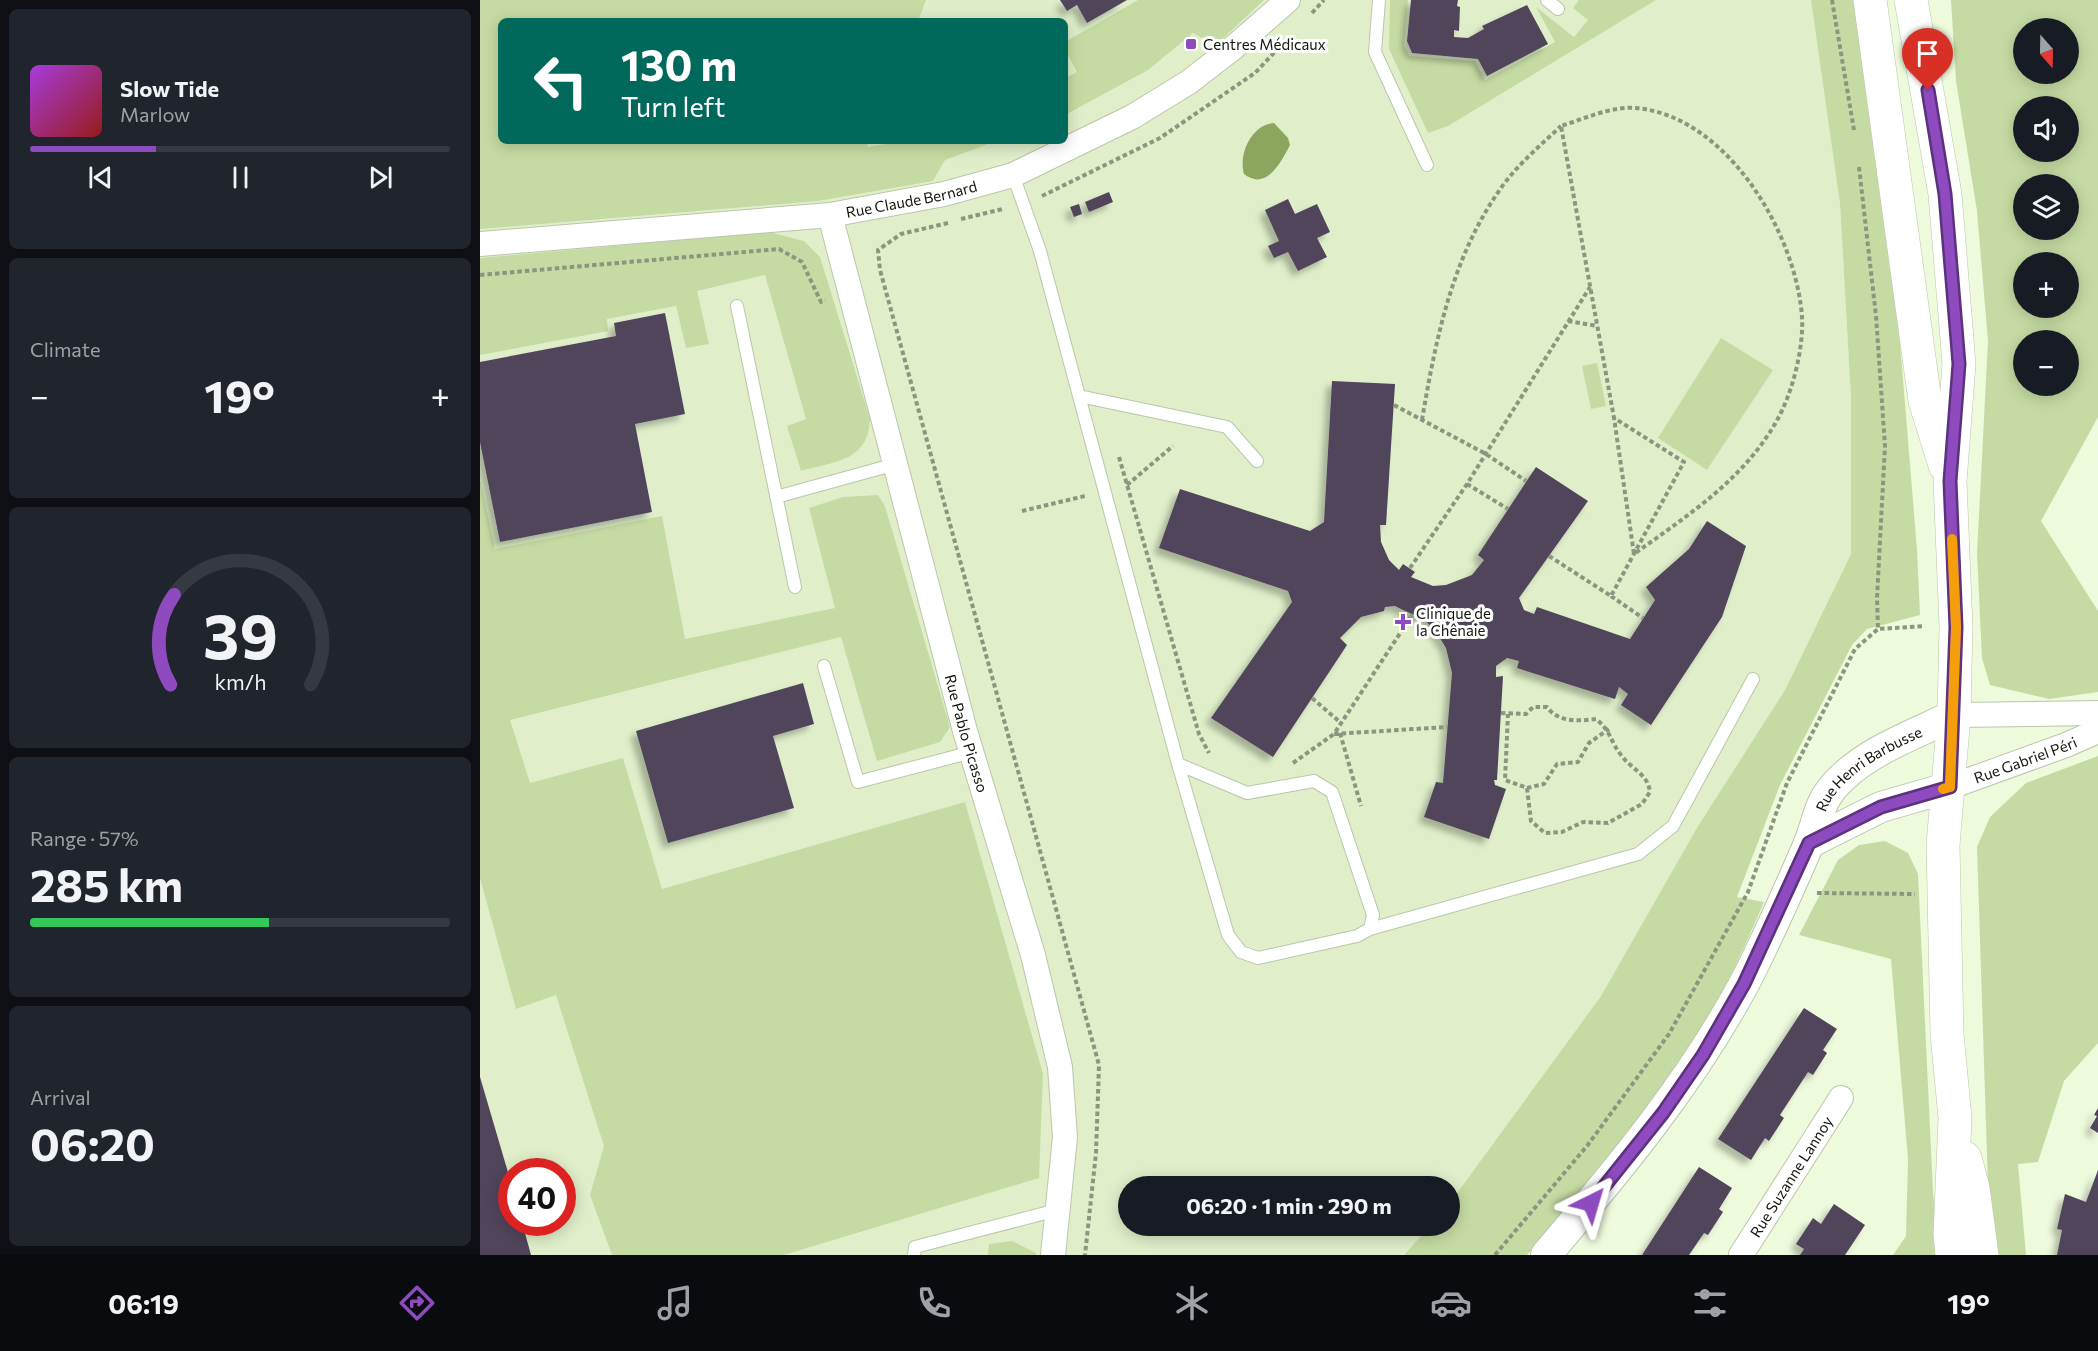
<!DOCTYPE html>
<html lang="en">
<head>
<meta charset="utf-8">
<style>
  :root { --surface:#171b24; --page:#20242c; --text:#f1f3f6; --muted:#9ea1a6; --line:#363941; --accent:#8e4bc0 }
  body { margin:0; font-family:Commissioner,sans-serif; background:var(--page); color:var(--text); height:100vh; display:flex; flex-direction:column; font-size:22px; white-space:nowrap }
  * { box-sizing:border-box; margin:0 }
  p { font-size:20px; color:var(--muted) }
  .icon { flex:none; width:33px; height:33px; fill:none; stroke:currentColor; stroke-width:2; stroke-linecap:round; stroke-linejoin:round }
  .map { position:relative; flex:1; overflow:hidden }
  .details { display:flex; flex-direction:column; gap:9px; padding:9px; background:#0d0f14; width:480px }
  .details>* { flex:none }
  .hud { position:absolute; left:18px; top:18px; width:570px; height:126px; border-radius:9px; box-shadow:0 3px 15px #0003; background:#00695c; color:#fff; overflow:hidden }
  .needle { width:39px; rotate:160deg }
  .buttons { position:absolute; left:1533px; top:18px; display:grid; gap:12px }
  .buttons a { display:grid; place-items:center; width:66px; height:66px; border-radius:50%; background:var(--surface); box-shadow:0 3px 15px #0003; font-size:30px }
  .speed { position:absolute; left:18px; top:1158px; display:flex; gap:12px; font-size:30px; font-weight:700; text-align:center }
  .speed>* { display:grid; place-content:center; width:78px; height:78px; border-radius:50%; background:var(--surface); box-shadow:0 3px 15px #0003; line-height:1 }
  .speed .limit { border:9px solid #d22; background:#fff; color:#111 }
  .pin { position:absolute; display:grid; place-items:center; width:51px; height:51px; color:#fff; margin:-62px -26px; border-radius:50% 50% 50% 0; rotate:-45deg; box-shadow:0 0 6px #0007 }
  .pin .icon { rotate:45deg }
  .me { position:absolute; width:66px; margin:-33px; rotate:40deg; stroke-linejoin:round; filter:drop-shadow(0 0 4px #0008) }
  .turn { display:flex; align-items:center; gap:21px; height:126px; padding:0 24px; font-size:27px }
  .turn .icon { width:78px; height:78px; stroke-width:2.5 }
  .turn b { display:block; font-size:42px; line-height:51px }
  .big { font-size:45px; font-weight:700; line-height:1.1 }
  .details .widget { flex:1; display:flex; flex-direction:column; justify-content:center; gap:9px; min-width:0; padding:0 21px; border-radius:9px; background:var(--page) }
  .details .dial { align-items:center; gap:0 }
  .dial svg { height:156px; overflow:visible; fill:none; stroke:var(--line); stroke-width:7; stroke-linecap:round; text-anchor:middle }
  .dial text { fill:var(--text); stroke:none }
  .song { display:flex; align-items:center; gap:18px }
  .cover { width:72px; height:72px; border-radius:9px; background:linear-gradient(135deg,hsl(280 70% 55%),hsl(0 70% 35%)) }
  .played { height:6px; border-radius:3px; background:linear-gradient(90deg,var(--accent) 30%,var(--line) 30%) }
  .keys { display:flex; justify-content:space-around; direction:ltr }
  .heat { display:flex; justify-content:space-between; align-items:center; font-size:33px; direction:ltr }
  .charge { height:9px; border-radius:4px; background:linear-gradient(90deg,#34c759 57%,var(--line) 0) }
  .trip { position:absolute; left:638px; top:1176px; width:342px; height:60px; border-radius:30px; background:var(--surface); box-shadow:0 3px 15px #0003; font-weight:700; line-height:60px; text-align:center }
  .menu { display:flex; height:96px; justify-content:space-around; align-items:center; background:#090b0e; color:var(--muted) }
  .menu .icon { width:42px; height:42px }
  .menu .on { color:var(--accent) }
  .menu b { font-size:27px; color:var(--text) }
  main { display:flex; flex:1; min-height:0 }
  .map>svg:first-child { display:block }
  .built { fill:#e0efca; fill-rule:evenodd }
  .green { fill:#c6dba3; fill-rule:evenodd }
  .water { fill:#8ca55f }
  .building { fill:#51455c; filter:url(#shadow) }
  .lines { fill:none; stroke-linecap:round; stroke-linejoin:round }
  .service-casing { stroke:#bbc6aa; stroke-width:14 }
  .minor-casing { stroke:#bbc6aa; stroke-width:26 }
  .tertiary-casing { stroke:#bbc6aa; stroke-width:32 }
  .secondary-casing { stroke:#bbc6aa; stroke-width:34 }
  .path { stroke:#8c957f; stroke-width:4; stroke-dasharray:4.5 3; stroke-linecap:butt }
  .service { stroke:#fff; stroke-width:12 }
  .minor { stroke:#fff; stroke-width:24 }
  .tertiary { stroke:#fff; stroke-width:30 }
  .secondary { stroke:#fff; stroke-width:33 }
  .route-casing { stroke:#5c317d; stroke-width:15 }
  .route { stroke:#8e4bc0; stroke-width:10 }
  .slow { stroke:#f59e0b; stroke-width:10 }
  .poi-dot { fill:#8e4bc0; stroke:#fff; stroke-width:2 }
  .labels { text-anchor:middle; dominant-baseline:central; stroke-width:6; stroke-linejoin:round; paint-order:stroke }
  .poi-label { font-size:15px; fill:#11150b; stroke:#fff; text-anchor:start }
  .street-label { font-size:15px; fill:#11150b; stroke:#fff }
</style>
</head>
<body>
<main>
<section class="details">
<div class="widget">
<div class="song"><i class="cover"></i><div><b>Slow Tide</b><p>Marlow</p></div></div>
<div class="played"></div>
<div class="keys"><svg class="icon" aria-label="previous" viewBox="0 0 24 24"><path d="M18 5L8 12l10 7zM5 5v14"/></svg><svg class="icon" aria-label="pause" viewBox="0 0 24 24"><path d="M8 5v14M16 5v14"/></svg><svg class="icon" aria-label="next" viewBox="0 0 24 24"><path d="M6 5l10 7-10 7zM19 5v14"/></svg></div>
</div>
<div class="widget"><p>Climate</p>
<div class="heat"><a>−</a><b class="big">19°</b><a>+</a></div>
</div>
<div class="widget dial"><svg viewBox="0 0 100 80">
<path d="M14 69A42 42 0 1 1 86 69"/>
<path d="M14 69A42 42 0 0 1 16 23" stroke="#8e4bc0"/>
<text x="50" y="56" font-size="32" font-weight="700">39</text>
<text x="50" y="72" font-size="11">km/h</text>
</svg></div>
<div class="widget"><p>Range · 57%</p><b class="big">285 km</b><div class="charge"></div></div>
<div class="widget"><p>Arrival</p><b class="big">06:20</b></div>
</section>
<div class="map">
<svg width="1618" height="1255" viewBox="0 0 1618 1255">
  <defs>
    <filter id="shadow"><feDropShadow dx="-5.5" dy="5.5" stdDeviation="3" flood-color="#0004"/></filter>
  </defs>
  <rect width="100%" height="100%" fill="#eefadc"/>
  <path class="built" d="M0,0H1331L1360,204L1371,398V554L1305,690L1218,826L1121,996L969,1204V1186H648V1226H950L924,1255H0ZM21,21H585V141H21ZM32,1172H82V1222H32Z"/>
  <path class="green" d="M0,0H446L438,21H21V141H389L387,147L426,141H516L465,160L453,181L338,201L0,229Z
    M658,0H784L736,45L713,33L668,70L585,115V78L597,72L585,49V42Z
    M910,0H928L924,45L929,56L995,61L1005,80L1075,42L1056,7L1094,37L1108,20L1093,8L1099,0H1176L968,126L948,133L909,49Z
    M1331,0H1375L1416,294L1437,550L1440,615L1387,629L1372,645L1300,785L1257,897L1284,902C1252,977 1215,1051 1165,1116C1129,1165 1086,1209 1047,1255H924L950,1226H969V1204L1121,996L1218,826L1305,690L1371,554V398L1360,204Z
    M1471,0H1618V417L1561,521L1618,611V692L1569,699L1510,685L1502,658L1497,554L1508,341L1497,211L1476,81ZM1544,28H1588V74H1544ZM1544,106H1588V152H1544ZM1544,184H1588V230H1544ZM1544,262H1588V308H1544ZM1544,340H1588V386H1544Z
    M289,232L324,241L340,257L390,419C388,462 355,461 321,471L307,426L326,419L285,275L217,291L229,344L206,348L196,306L127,319L128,331L0,355V258Z
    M1241,338L1293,370L1227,470L1178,438Z
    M1117,363L1126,406L1111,409L1102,366Z
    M0,479L15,549L182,516L205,639L355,608L329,508L363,497L398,495L405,506L470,727L460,742L397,761L361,637L30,720L50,783L143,758L182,889L485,802L563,1074L559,1178L304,1255H132L110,1195L124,1146L76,995L36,1009L0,878Z
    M1618,756V1043L1584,1081L1558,1162L1538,1164L1546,1255H1517L1508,1186L1497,847L1510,817L1546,783Z
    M1405,841L1428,853L1438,874L1453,1192L1459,1255H1413L1426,1236L1428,1159L1411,959L1319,935L1358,860L1379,845Z
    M532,1241L556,1253V1255H508L509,1244Z"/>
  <path class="water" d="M794,123L808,138L810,145C800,164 786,191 764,174C758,154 772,124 794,123Z"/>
  <path class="building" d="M580,0H647L607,23L597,5L587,11Z
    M931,0H978L977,6L980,7L979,31L974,30V37L988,38L1004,29L1002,26L1047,5L1068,44L1007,76L998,59L932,53L927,41Z
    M629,192L633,202L609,212L605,202Z
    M808,199L815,214L837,204L850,232L837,238L847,257L818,271L808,252L794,258L788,246L799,241L785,210Z
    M599,204L602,214L594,217L590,207Z
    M185,313L205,414L155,424L172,512L20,542L0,442V362L136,336L134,323Z
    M852,381L915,384L906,525H900L901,542L909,560L919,570L923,564L935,572L931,577L953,586L966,585L992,575L1004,560L998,555L1056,467L1108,501L1039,598L1044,610L1054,614L1057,607L1150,639L1175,600L1166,587L1209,549L1227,521L1266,546L1242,617L1171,725L1141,705L1148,694L1139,687L1135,699L1037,668L1039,661L1027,658L1016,666V677L1023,676L1017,780H1014L1015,785L1026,789L1009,839L944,817L956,782L963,783L972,673L966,648L958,635L945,620L923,610L915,606L905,607L904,611L881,617L860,638L867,645L793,757L731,718L812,602L808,591L679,548L700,489L830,531L844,522Z
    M323,683L334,724L293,736L314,808L188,843L156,731Z
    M1324,1008L1357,1029L1343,1050L1347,1053L1333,1075L1328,1072L1300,1115L1304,1118L1289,1141L1285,1138L1271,1160L1238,1139Z
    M0,1077L32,1186V1222H42L51,1255H0Z
    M1618,1108V1133L1610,1128L1617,1116L1614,1115Z
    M1219,1167L1252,1188L1239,1209L1243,1212L1228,1235L1224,1233L1209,1255H1162Z
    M1618,1170V1255H1577L1582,1230L1577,1229L1585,1194L1606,1202Z
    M1354,1204L1385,1225L1365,1255H1320L1324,1249L1316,1244L1333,1218L1341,1224Z"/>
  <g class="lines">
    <g class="service-casing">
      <path id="service" d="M899,0L895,52L947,165
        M1067,0L1078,9
        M533,175L560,251L698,764L748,935L761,952L778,958L877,936L890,929L893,915L852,792L834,781L767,793L698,764
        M257,306L315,587
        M599,396L747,427L777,461
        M296,497L416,464
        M344,666L378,782L492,752
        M890,929L1158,854L1193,826L1273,679
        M434,1255L435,1247L577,1210"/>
    </g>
    <g class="minor-casing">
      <g id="minor">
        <path id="s1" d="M350,215L485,731L553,955L580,1067L585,1137L573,1255"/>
        <path id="s2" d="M0,244L350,215L464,194L533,175L652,117L709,82L753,48L808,0"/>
        <path d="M1474,715L1618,713"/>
        <path id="s3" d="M1470,787L1586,745L1618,731"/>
        <path id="s4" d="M1261,1255L1361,1098"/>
      </g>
    </g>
    <g class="tertiary-casing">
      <g id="tertiary">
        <path d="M1329,843L1401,807L1470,787"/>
        <path id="s5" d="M1066,1255C1139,1169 1210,1084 1264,984C1287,940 1307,894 1327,848C1340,818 1336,802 1363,777C1392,749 1438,733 1474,715"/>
      </g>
    </g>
    <g class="secondary-casing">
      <path id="secondary" d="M1390,0L1445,401L1465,465
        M1431,0L1465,194L1479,364L1470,481L1476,627L1474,715L1463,845L1467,1034L1475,1118L1470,1234L1472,1255
        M1485,1158L1493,1188L1502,1255"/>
    </g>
    <path class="path" d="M1352,0L1374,130
      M832,13L844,0
      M1379,167L1396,316L1405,446L1397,598L1398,629
      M562,196L680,138L775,73L808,38
      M481,219L523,209
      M468,223L421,234L398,250L400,270L619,1065L616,1153L605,1255
      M0,275L299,249L322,262L341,302L345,300
      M1088,321L1117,326
      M914,405L1006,454L1046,481
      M942,420C956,338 972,257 1021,188C1038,164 1060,146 1081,126
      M639,457L719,734L729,753
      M987,484L1028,509
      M647,485L693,446
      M542,511L605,496
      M1069,556L1131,596L1204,462L1134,418L1081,126C1104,119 1131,106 1156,108C1247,116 1316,233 1322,317C1324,348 1312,395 1296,422C1263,480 1207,516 1154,554L1134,418
      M930,568L987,484L1110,287
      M1131,596L1163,618
      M932,615L854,734L967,727
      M832,698L861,723
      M1021,713L1046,714L1053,707H1067C1079,723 1099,721 1116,719C1131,731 1130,741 1141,755C1151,769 1168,774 1170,792L1162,804L1128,823L1103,822L1082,832L1065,833L1051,821L1047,788L1025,780L1028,714
      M860,733L881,806
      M813,763L854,734
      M1047,788L1064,784L1077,764L1098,762L1109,743L1129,729
      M1337,893L1435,894
      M1015,1255L1107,1146L1189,1034L1268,892L1307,783L1375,649L1398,629L1445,626"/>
    <use href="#service" class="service"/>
    <use href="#minor" class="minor"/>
    <use href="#tertiary" class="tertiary"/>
    <use href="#secondary" class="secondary"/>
  </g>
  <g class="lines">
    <g class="route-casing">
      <path id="route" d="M1111,1203L1183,1113L1223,1055L1264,984L1329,843L1401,807L1470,787L1476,627L1470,481L1479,364L1465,194L1448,90"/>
    </g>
    <use href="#route" class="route"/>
    <path class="slow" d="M1463,789L1470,787L1476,627L1472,539"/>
  </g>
  <g class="poi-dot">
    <rect x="705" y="38" width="12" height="12" rx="3"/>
    <path d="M920 613h6v6h6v6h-6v6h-6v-6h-6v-6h6z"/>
  </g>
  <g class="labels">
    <g class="poi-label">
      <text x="723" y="44">Centres Médicaux</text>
      <text x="936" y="613">Clinique de<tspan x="936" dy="17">la Chênaie</tspan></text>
    </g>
    <g class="street-label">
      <text stroke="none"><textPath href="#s2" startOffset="434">Rue Claude Bernard</textPath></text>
      <text stroke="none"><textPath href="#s1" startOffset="536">Rue Pablo Picasso</textPath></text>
      <text stroke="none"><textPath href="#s3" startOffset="80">Rue Gabriel Péri</textPath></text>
      <text stroke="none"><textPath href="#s5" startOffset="592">Rue Henri Barbusse</textPath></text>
      <text stroke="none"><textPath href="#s4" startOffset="93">Rue Suzanne Lannoy</textPath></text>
    </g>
  </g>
</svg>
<div class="buttons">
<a><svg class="needle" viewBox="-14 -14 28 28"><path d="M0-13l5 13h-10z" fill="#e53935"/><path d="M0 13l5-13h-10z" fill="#9ea1a6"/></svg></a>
<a><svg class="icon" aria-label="sound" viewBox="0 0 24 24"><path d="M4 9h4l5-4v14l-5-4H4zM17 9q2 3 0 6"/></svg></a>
<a><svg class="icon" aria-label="layers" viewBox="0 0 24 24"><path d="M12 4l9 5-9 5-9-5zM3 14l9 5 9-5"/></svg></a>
<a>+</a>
<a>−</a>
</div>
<div class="speed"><div class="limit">40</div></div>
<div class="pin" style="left:1448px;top:90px;background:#d93025"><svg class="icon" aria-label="arrive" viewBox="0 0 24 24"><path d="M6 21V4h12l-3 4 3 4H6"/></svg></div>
<svg class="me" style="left:1111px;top:1203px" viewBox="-20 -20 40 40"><path d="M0-17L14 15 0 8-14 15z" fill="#8e4bc0" stroke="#fff" stroke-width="4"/></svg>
<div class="trip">06:20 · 1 min · 290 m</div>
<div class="hud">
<div class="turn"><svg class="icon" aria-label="left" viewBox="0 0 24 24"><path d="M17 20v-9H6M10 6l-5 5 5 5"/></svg><div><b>130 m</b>Turn left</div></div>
</div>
</div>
</main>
<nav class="menu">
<b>06:19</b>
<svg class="icon on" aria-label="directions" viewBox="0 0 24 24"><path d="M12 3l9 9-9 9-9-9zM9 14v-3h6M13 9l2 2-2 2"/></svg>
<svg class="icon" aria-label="music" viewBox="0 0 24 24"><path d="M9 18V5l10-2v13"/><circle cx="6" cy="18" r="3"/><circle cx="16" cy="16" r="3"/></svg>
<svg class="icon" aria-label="phone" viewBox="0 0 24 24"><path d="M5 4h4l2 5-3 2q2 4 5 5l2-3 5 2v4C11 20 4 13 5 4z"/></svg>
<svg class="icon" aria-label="climate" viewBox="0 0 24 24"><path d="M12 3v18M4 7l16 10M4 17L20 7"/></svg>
<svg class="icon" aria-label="car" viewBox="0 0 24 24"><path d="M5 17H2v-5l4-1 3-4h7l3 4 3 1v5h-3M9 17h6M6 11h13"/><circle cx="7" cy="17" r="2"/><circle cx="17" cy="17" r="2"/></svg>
<svg class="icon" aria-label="filters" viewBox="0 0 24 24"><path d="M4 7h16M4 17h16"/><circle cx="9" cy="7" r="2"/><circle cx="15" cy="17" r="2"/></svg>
<b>19°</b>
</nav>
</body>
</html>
